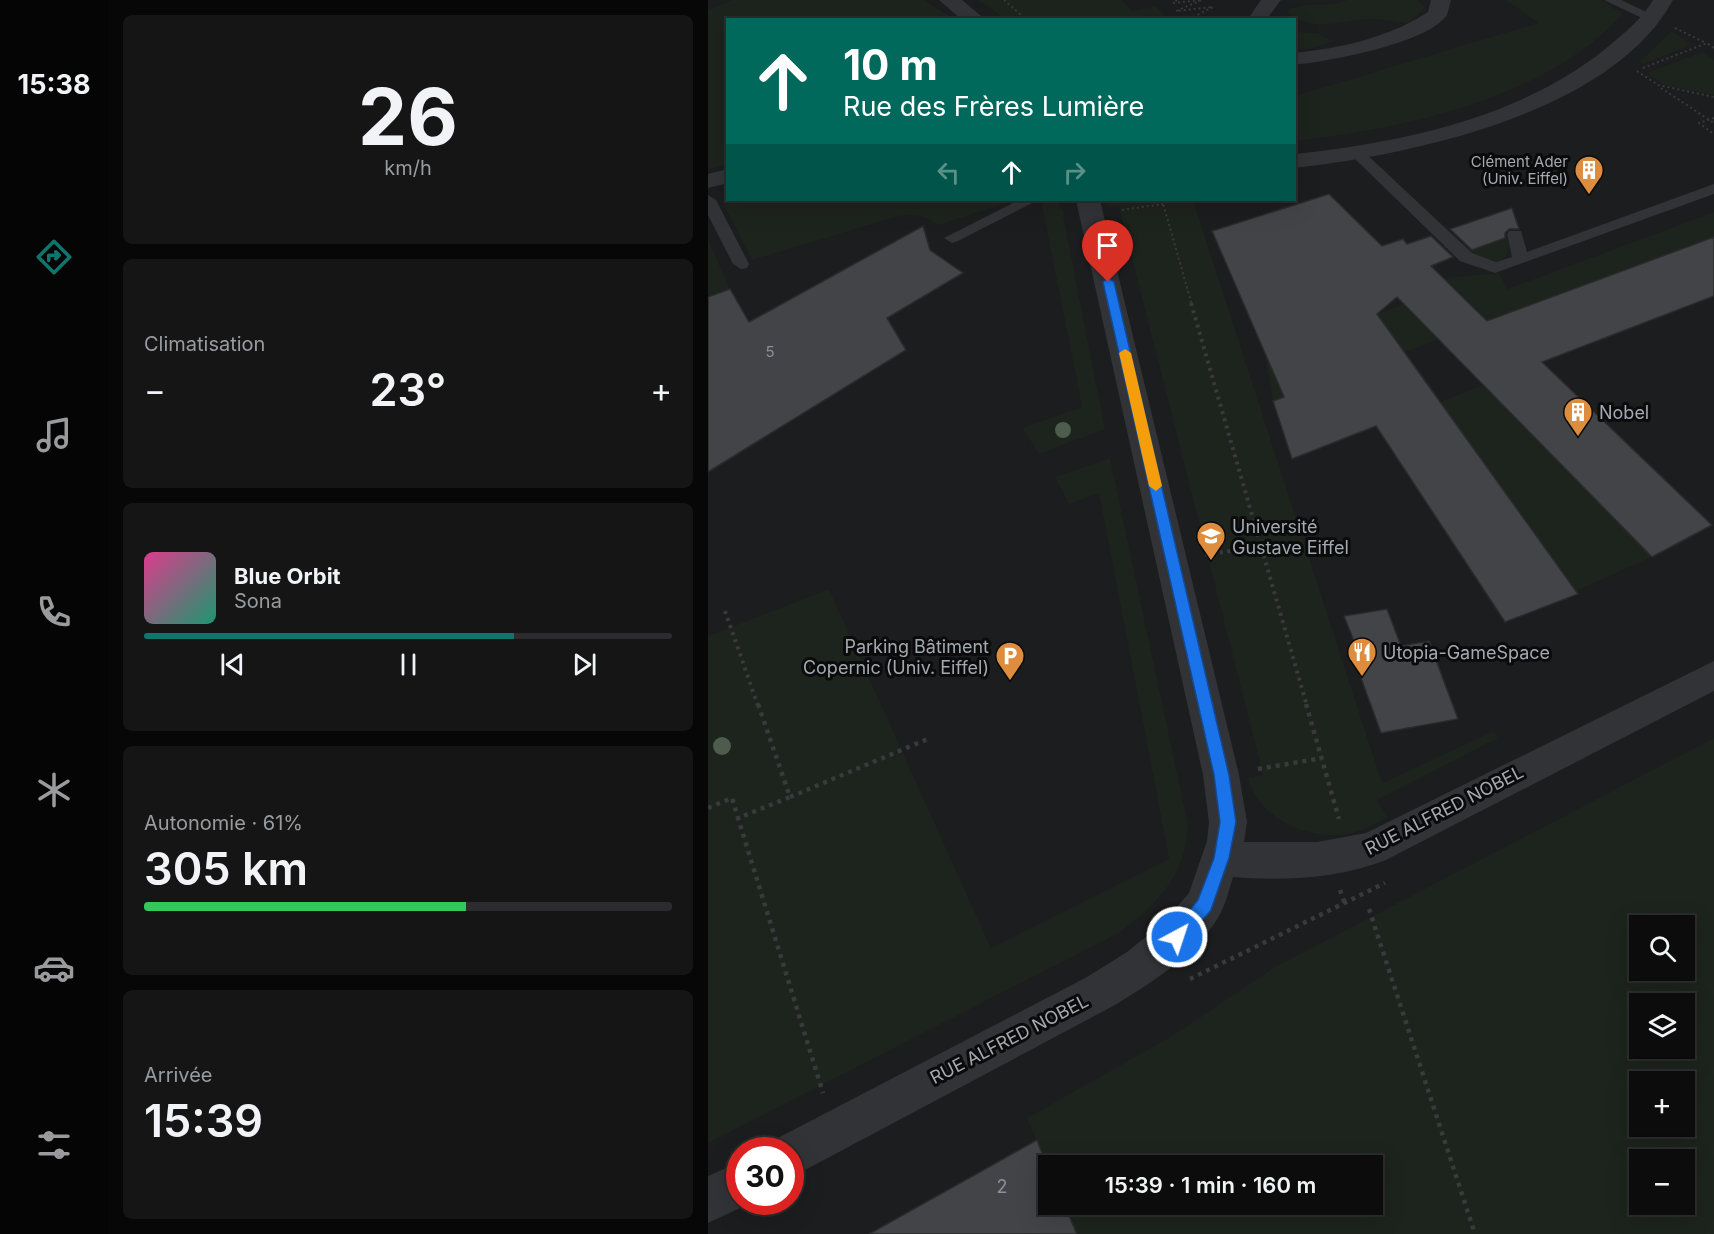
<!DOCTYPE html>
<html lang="fr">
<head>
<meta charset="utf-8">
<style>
  :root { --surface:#0c0c0d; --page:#151516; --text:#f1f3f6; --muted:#9a9b9d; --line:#2c2c2e; --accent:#0f766e }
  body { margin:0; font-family:Inter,sans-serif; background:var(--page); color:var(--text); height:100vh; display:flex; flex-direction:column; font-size:22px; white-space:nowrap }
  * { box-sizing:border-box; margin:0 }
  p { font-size:20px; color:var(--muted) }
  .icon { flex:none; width:33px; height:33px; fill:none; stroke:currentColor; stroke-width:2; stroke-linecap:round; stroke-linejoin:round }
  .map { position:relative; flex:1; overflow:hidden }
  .drawer { display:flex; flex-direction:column; gap:15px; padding:15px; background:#070707; width:600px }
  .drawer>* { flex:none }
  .top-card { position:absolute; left:18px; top:18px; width:570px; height:183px; border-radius:0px; box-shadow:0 6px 24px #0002,0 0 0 2px var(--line); background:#00695c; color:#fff; overflow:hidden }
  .fabs { position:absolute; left:921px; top:915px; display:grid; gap:12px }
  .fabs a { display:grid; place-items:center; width:66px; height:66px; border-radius:0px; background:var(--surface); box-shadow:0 6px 24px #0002,0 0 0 2px var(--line); font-size:30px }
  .speed { position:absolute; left:18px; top:1137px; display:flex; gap:12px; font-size:30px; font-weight:700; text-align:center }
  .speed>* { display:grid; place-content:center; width:78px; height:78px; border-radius:50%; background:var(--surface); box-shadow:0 6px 24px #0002,0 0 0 2px var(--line); line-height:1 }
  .speed .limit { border:9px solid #d22; background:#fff; color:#111 }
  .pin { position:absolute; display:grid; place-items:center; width:51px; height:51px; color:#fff; margin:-62px -26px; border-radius:50% 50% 50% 0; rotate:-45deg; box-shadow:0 0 6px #0007 }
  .pin .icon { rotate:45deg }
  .me { position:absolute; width:66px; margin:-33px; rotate:40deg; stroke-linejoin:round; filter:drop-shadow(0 0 4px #0008) }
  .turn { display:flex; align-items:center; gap:21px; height:126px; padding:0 18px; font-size:27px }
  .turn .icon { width:78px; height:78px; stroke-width:2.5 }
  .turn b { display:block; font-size:42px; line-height:51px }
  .lanes { display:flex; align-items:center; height:57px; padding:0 18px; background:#0003; justify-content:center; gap:30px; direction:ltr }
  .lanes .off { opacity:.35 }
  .big { font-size:45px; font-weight:600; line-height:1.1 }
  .drawer .widget { flex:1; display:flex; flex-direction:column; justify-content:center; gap:9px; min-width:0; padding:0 21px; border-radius:9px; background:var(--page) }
  .drawer .dial { align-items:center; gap:0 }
  .dial b { font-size:78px; line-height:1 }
  .song { display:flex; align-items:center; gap:18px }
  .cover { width:72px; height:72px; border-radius:9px; background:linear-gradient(135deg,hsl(330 70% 55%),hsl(160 70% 35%)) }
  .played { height:6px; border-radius:3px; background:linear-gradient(90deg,var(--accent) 70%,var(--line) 70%) }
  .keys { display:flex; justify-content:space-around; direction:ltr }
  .heat { display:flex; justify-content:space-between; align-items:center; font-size:33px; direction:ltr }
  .charge { height:9px; border-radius:4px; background:linear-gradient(90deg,#34c759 61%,var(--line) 0) }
  .trip { position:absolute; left:330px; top:1155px; width:345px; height:60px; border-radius:0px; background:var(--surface); box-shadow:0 6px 24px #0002,0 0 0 2px var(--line); font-weight:600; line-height:60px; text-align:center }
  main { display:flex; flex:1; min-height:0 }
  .dock { display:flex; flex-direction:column; width:108px; justify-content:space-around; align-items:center; background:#050505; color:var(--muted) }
  .dock .icon { width:42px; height:42px }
  .dock .selected { color:var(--accent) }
  .dock b { font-size:27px; color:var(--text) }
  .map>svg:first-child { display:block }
  .built { fill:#1c1d1e; fill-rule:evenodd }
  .green { fill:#1d231d; fill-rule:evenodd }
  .building { fill:#424447; stroke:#2a2b2d; stroke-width:1.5 }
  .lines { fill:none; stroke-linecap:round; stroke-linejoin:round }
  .path-far2 { stroke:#383a3d; stroke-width:2; stroke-dasharray:2 3; stroke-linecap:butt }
  .path-far1 { stroke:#383a3d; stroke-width:4; stroke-dasharray:3 4.5; stroke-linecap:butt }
  .path { stroke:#383a3d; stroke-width:4.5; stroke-dasharray:4 5; stroke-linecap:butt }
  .service { fill:#323336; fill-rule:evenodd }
  .pedestrian { fill:#323336; fill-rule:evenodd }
  .minor { fill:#323336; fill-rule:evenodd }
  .tree { fill:#4d5c4c }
  .route { fill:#1a73e8; stroke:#114b97; stroke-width:1.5 }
  .slow { fill:#f59e0b }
  .labels { text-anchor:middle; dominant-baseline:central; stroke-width:6; stroke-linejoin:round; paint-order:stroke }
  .far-poi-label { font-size:15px; fill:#a3a9b1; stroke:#0b0b0c; text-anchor:end }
  .number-label { font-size:15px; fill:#8b9096 }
  .poi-label { font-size:18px; fill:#a3a9b1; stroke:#0b0b0c; text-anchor:start }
  .street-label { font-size:18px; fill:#a3a9b1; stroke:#0b0b0c }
  .near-number-label { font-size:18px; fill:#8b9096 }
</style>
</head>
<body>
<main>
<nav class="dock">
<b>15:38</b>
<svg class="icon selected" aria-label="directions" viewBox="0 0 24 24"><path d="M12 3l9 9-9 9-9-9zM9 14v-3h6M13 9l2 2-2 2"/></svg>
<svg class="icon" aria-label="music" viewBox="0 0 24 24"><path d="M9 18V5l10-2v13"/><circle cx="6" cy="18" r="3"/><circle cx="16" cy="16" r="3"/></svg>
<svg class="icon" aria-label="phone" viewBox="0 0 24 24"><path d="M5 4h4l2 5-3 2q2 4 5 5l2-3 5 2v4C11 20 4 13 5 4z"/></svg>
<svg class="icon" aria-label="climate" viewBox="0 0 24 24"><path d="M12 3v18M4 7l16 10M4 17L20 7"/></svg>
<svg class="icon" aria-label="car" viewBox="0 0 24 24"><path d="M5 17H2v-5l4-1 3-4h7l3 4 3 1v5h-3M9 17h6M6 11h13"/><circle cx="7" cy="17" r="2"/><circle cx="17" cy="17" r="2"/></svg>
<svg class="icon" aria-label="filters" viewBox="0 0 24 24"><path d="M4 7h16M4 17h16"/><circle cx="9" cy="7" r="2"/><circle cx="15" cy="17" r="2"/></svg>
</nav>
<section class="drawer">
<div class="widget dial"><b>26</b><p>km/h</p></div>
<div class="widget"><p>Climatisation</p>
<div class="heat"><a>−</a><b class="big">23°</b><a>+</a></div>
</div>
<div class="widget">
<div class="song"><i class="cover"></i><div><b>Blue Orbit</b><p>Sona</p></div></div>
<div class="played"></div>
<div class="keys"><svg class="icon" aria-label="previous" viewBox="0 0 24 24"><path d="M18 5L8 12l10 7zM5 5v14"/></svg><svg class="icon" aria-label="pause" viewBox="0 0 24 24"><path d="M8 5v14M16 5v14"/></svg><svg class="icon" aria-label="next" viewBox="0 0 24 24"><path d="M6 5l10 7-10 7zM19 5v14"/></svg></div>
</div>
<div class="widget"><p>Autonomie · 61%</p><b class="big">305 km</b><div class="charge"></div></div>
<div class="widget"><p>Arrivée</p><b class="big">15:39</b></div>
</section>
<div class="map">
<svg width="1006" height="1234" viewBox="0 0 1006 1234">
  <rect width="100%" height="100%" fill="#101011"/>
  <path class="built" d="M0,0H1006V1234H0ZM20,20H586V200H20ZM932,926H976V970H932ZM932,1004H976V1048H932ZM932,1082H976V1126H932ZM32,1150H82V1202H32ZM932,1160H976V1204H932ZM340,1166H664V1204H340Z"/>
  <path class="green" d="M25,0H216L246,19L20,20L19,164L0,170V10Z
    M270,0H414L425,11L447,6L461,19H297Z
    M639,0H709L717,8L701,23C688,23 676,19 663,19C630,19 609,36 578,11C597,0 620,9 639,0Z
    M798,0H893L915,14C905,24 895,34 884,43C805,105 685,130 587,141V96L830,23Z
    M964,31L984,45L935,64L932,61Z
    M586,32L609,33L626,41L603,49H587Z
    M994,52L1006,60V95L956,85L939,73Z
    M19,190L20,200H310L230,225C217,214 203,214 188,217L44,260L16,205L21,203L15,191Z
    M333,200H349L357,215H355L397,429L331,454L314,428L374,407Z
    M398,200H485L674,783L786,731L790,738L669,800L680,817C668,823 655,831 641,834C603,841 549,819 540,778L555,775L411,207L400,208Z
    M1006,212V237L565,401L557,354L744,287L735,278L791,273L799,289Z
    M770,237L778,245L799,237C801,249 802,255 791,262L767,258L753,244Z
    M0,239L22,289L0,296Z
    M775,385L944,557L868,591L732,402Z
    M402,458L480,825C478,876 450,903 411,933L0,1143V636L121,589L283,948L461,859L391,493L361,504L347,477Z
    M1006,738V1234H369L356,1205L664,1204V1166H340V1168L319,1118L464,1036L567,967ZM932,926H976V970H932ZM932,1004H976V1048H932ZM932,1082H976V1126H932ZM932,1160H976V1204H932Z"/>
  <path class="building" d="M621,194L674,246L695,239L699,244L723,236L745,257L723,266L779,321L1006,237V296L834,362L1004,525L944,557L689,297L669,314L870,594L797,622L668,426L584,459L565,401L576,397L504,231Z
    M804,208L811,229H801L797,233V238L764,250L742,229Z
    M215,226L222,250L255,273L179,318L198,350L0,472V297L22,289L41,322Z
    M679,609L693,646L721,641L750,719L673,733L642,648L648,646L636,616Z
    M329,1140L340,1168V1204H356L369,1234H161Z"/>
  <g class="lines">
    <path class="path-far2" d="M296,0L319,20
      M469,0L465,3L494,0L468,11L505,7L479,20
      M496,20L517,17L512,20
      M967,28L998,43
      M935,68L999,43L1006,48
      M929,71L950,85L1006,97
      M953,88L1006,123
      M1006,118L991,123L1006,134
      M454,200L484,305
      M414,210L455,204"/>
    <path class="path-far1" d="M483,303L599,706
      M497,555L553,546
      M17,611L50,706"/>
    <path class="path" d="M50,704L82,797L30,818L115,1093
      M598,704L631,819
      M550,769L614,758
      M82,797L222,738
      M0,808L24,798L30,818
      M632,890L637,904
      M661,909L767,1234
      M482,979L677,883"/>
    <path class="service" d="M896,0H913L949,17L948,20H938Z
      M649,149L654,150L764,253L788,262L804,257L799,234L801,231H813L819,252L1006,184V194L787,273L752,261L644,156L642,153Z
      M0,195L8,200L41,264L39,268L33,269L25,264L0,215Z
      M311,200H330L250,241L244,243L236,238Z"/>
    <path class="pedestrian" d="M553,0H573L558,20H539Z
      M723,0H743L739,15C719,44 621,61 586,65V53C633,48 680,38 720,12Z"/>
    <path class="minor" d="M231,0H254L278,20H254Z
      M945,0H965C904,113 703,155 586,168V154C698,142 821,116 908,40C922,28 936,16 945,0Z
      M20,169V183L0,188V174Z
      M368,200H392L531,775L539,822L536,842H609L658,833L1006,661V691L678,860C629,879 577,881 525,877C521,889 518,904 511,916C489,955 444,982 407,1005L82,1178V1150H62L66,1140L379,977L419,952L455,923L481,893L499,841L501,822L495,775Z
      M32,1162V1202H45L0,1223V1176Z"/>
  </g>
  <g class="tree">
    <circle cx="355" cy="430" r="8"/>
    <circle cx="14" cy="746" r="9"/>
  </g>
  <path class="route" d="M400,278L406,282L521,775L528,822L521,858L503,910L475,943L469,945L464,943L461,937L490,900L506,858L512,822L506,775L395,282Z"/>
  <path class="slow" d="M417,349L423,353L454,486L448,491L441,486L411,353Z"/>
  <defs>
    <g id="building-pin" transform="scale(1.5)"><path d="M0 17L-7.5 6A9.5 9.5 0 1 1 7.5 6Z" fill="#dd8d3d" stroke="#0b0b0c"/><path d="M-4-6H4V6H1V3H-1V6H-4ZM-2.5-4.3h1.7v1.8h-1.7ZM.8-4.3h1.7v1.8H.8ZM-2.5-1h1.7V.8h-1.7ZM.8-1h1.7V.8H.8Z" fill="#fff"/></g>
    <g id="university-pin" transform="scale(1.5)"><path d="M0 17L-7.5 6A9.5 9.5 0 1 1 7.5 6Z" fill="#dd8d3d" stroke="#0b0b0c"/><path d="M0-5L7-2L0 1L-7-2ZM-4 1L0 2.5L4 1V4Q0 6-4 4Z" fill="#fff"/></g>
    <g id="restaurant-pin" transform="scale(1.5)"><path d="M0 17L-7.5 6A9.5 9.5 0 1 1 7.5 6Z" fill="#dd8d3d" stroke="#0b0b0c"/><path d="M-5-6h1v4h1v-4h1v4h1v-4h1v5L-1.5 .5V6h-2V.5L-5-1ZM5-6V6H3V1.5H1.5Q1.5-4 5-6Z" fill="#fff"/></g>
    <g id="parking-pin" transform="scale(1.5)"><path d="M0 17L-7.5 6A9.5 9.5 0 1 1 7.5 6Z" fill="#dd8d3d" stroke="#0b0b0c"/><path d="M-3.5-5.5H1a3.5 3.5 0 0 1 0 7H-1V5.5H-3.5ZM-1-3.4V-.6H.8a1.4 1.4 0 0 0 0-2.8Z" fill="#fff"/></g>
  </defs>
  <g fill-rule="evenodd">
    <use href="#building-pin" x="881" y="170"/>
    <use href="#building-pin" x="870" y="412"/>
    <use href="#university-pin" x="503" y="536"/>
    <use href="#restaurant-pin" x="654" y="652"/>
    <use href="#parking-pin" x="302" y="656"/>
  </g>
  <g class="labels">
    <g class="far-poi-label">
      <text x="860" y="161">Clément Ader<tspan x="860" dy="17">(Univ. Eiffel)</tspan></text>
    </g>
    <g class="number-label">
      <text x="62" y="351">5</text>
    </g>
    <g class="poi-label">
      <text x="891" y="412">Nobel</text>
      <text x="524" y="526">Université<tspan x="524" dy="21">Gustave Eiffel</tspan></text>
      <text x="281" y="646" text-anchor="end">Parking Bâtiment<tspan x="281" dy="21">Copernic (Univ. Eiffel)</tspan></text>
      <text x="675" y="652">Utopia-GameSpace</text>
    </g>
    <g class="street-label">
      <text transform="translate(736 810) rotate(-27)">RUE ALFRED NOBEL</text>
      <text transform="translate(301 1039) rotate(-27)">RUE ALFRED NOBEL</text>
    </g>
    <g class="near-number-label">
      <text x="294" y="1186">2</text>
    </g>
  </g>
</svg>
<div class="fabs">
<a><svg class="icon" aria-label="search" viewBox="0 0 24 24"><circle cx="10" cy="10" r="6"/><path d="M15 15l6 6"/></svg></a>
<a><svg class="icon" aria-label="layers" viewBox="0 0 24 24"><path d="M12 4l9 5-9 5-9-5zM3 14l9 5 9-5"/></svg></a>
<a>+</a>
<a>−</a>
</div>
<div class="speed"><div class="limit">30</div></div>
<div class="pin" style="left:400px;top:282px;background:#d93025"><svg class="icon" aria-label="arrive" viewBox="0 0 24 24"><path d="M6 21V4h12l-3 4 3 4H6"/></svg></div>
<svg class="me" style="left:469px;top:937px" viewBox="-20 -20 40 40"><circle r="17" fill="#1a73e8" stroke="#fff" stroke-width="3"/><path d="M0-11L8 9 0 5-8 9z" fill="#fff"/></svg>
<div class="trip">15:39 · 1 min · 160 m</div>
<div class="top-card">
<div class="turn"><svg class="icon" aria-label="ahead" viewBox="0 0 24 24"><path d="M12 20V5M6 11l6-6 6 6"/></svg><div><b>10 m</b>Rue des Frères Lumière</div></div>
<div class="lanes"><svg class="icon off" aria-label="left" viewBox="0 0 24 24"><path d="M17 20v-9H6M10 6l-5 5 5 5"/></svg><svg class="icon" aria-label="ahead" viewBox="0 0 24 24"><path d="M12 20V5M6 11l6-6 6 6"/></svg><svg class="icon off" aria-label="right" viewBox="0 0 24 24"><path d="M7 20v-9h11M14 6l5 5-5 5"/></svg></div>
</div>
</div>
</main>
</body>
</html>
